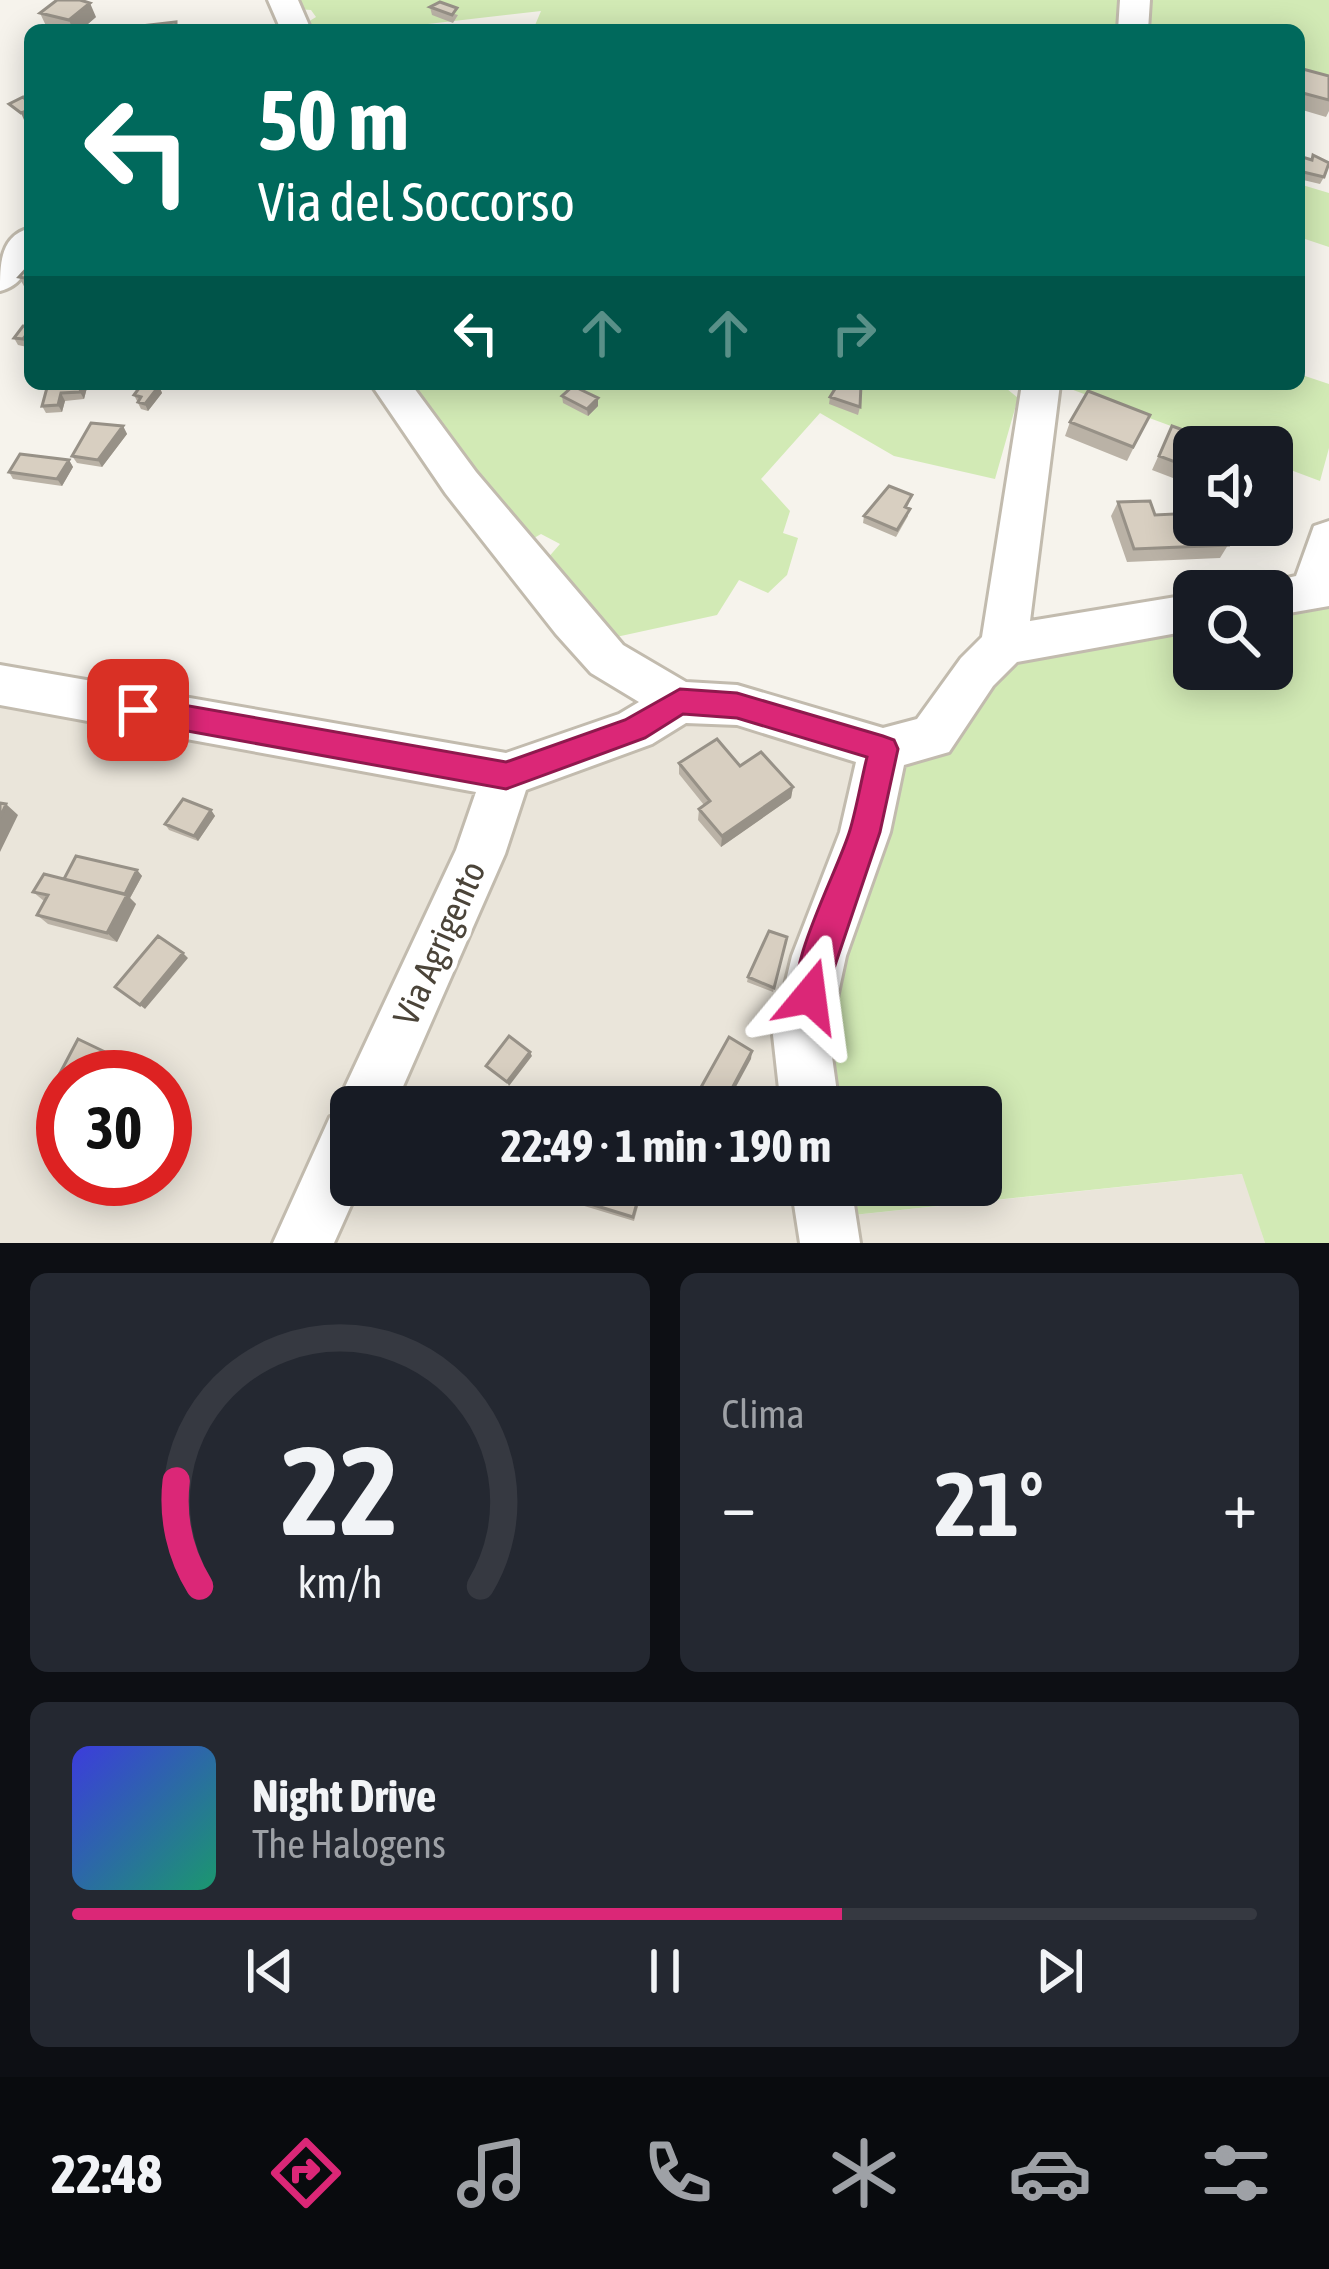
<!DOCTYPE html>
<html lang="it">
<head>
<meta charset="utf-8">
<style>
  :root { --surface:#171b24; --page:#242831; --text:#f1f3f6; --muted:#9ea1a6; --line:#363941; --accent:#db2777 }
  body { margin:0; font-family:"Asap Condensed",sans-serif; background:var(--page); color:var(--text); height:100vh; display:flex; flex-direction:column; font-size:45px; white-space:nowrap }
  * { box-sizing:border-box; margin:0 }
  p { font-size:39px; color:var(--muted) }
  .icon { flex:none; width:66px; height:66px; fill:none; stroke:currentColor; stroke-width:2; stroke-linecap:round; stroke-linejoin:round }
  .map { position:relative; height:1243px; overflow:hidden }
  .details { display:flex; flex-direction:column; gap:30px; padding:30px; background:#0d0f14; flex:1 }
  .details>* { flex:none }
  .banner { position:absolute; left:24px; top:24px; width:1281px; height:366px; border-radius:18px; box-shadow:0 6px 30px #0003; background:#00695c; color:#fff; overflow:hidden }
  .fabs { position:absolute; left:1173px; top:426px; display:grid; gap:24px }
  .fabs a { display:grid; place-items:center; width:120px; height:120px; border-radius:18px; background:var(--surface); box-shadow:0 6px 30px #0003; font-size:60px }
  .speed { position:absolute; left:36px; top:1050px; display:flex; gap:24px; font-size:60px; font-weight:700; text-align:center }
  .speed>* { display:grid; place-content:center; width:156px; height:156px; border-radius:50%; background:var(--surface); box-shadow:0 6px 30px #0003; line-height:1 }
  .speed .limit { border:18px solid #d22; background:#fff; color:#111 }
  .pin { position:absolute; display:grid; place-items:center; width:102px; height:102px; color:#fff; margin:-51px; border-radius:24px; box-shadow:0 6px 18px #0006 }
  .me { position:absolute; width:132px; margin:-66px; rotate:16deg; stroke-linejoin:round; filter:drop-shadow(0 0 9px #0008) }
  .turn { display:flex; align-items:center; gap:42px; height:252px; padding:0 36px; font-size:54px }
  .turn .icon { width:156px; height:156px; stroke-width:2.5 }
  .turn b { display:block; font-size:84px; line-height:102px }
  .lanes { display:flex; align-items:center; height:114px; padding:0 36px; background:#0003; justify-content:center; gap:60px; direction:ltr }
  .lanes .off { opacity:.35 }
  .big { font-size:90px; font-weight:700; line-height:1.1 }
  .details .tile { flex:1; display:flex; flex-direction:column; justify-content:center; gap:18px; min-width:0; padding:0 42px; border-radius:18px; background:var(--page) }
  .details .dial { align-items:center; gap:0 }
  .dial svg { height:312px; overflow:visible; fill:none; stroke:var(--line); stroke-width:7; stroke-linecap:round; text-anchor:middle }
  .dial text { fill:var(--text); stroke:none }
  .song { display:flex; align-items:center; gap:36px }
  .cover { width:144px; height:144px; border-radius:18px; background:linear-gradient(135deg,hsl(240 70% 55%),hsl(160 70% 35%)) }
  .played { height:12px; border-radius:6px; background:linear-gradient(90deg,var(--accent) 65%,var(--line) 65%) }
  .keys { display:flex; justify-content:space-around; direction:ltr }
  .heat { display:flex; justify-content:space-between; align-items:center; font-size:66px; direction:ltr }
  .details .tiles { flex:1; display:grid; gap:30px; grid-template-columns:1fr 1fr }
  .tile:last-child { grid-column:span 2 }
  .trip { position:absolute; left:330px; top:1086px; width:672px; height:120px; border-radius:18px; background:var(--surface); box-shadow:0 6px 30px #0003; font-weight:700; line-height:120px; text-align:center }
  .dock { display:flex; height:192px; justify-content:space-around; align-items:center; background:#090b0e; color:var(--muted) }
  .dock .icon { width:84px; height:84px }
  .dock .current { color:var(--accent) }
  .dock b { font-size:54px; color:var(--text) }
  .map>svg:first-child { display:block }
  .residential { fill:#eae5da; fill-rule:evenodd }
  .green { fill:#d2eab5 }
  .lines { fill:none; stroke-linecap:round; stroke-linejoin:round }
  .minor-casing { stroke:#c2bbae; stroke-width:6 }
  .minor { fill:#fff; fill-rule:evenodd }
  .wall { fill:#bab2a6 }
  .shaded-wall { fill:#979187 }
  .building { fill:#d8cfc1; stroke:#979187; stroke-width:3 }
  .route { fill:#db2777; stroke:#8e194d; stroke-width:3 }
  .labels { text-anchor:middle; dominant-baseline:central; stroke-width:10; stroke-linejoin:round; paint-order:stroke }
  .street-label { font-size:36px; fill:#4b4439; stroke:#fff }
</style>
</head>
<body>
<div class="map">
<svg width="1329" height="1243" viewBox="0 0 1329 1243">
  <rect width="100%" height="100%" fill="#f6f3ec"/>
  <path class="residential" d="M0,699L542,784L704,719L766,731L899,776L836,1107H351V1185H848L854,1215L1243,1174L1265,1243H0ZM63,1077H165V1179H63Z"/>
  <path class="green" d="M294,0H1128L1125,30H533L541,11L376,30H311L308,22L316,17L311,10L298,9Z
    M1142,0H1329V88L1299,80V30H1147Z
    M1299,184L1329,193V247L1299,237Z
    M1299,374L1329,384V448L1320,481L1272,463V447H1228L1057,384H1299Z
    M401,384H1001L1018,398L995,479L894,456L820,413L761,479L790,511L783,533L798,538L787,575L768,593L739,580L717,615L607,639L540,567L560,544L541,534L522,545Z
    M1329,603V1243H1265L1242,1174L853,1215L848,1185H981V1107H836L826,1039L835,990L899,776C920,736 980,677 1022,660L1194,628V669H1272V614Z"/>
  <g class="lines">
    <g class="minor-casing">
      <path id="minor" d="M268,0H298L311,30H281Z
        M1120,0H1150L1148,30H1118Z
        M30,228C30,255 31,283 0,291C0,264 0,236 30,228Z
        M371,384H411L476,472L623,645L686,682L737,685L883,728L917,719L961,658L982,637L1022,384H1060L1030,621L1194,594V630L1017,662L993,686L949,752L904,765L890,832L846,956L829,1035L839,1107H781L773,1035L792,956L840,832L856,762L737,725L686,723L652,744L526,790L505,854L394,1107H351V1185H360L334,1243H273L330,1117L339,1114L336,1107L345,1087L456,850L476,792L0,705V665L506,753L619,714L639,702L591,673L556,634L446,494Z
        M1329,521V606L1272,616V591H1253L1256,585L1296,576L1314,526Z
        M791,1185H851L860,1243H800Z"/>
    </g>
    <use href="#minor" class="minor"/>
  </g>
  <path class="wall" d="M430,7L458,15L453,23L432,15Z
    M40,13L96,17L81,30H55L47,28Z
    M1299,68L1329,76V111L1326,117L1299,109Z
    M1299,156L1312,160L1324,177L1320,184L1299,179Z
    M30,265V292H27L19,277Z
    M23,326L27,347L18,345L14,338Z
    M48,384H88L84,399L65,401L62,412L46,413L42,406Z
    M159,386L162,393L148,411L141,409L134,395Z
    M562,396L598,406L588,416L563,403Z
    M830,397L860,407L858,415L829,404Z
    M1150,415L1127,461L1065,436L1070,422Z
    M123,426L127,434L102,467L77,463L72,456Z
    M1172,426L1194,447V486L1152,470Z
    M69,460L73,467L62,486L13,479L9,472Z
    M912,495L907,508L908,516L896,537L863,523L864,516Z
    M1118,502L1155,515L1228,545L1220,558L1127,562L1111,516Z
    M679,763L740,766L793,787L791,798L721,847L698,820L699,809L704,805L679,774Z
    M211,810L215,816L198,841L169,830L165,824Z
    M137,870L142,876L130,898L136,904L117,942L48,924L37,915L44,901L33,892L64,879Z
    M787,937L773,992L747,982L748,977Z
    M644,1185L634,1221L538,1192L535,1187Z"/>
  <path class="shaded-wall" d="M90,3L96,17L81,30H73L69,20Z
    M30,109V118L24,120L21,113Z
    M30,330V343L27,347L23,339Z
    M82,384H88L84,399L80,392Z
    M159,386L162,393L148,411L145,404Z
    M61,393L65,401L62,412L58,405Z
    M598,398V406L588,416L587,409Z
    M123,426L127,434L102,467L98,460Z
    M69,460L73,467L62,486L57,479Z
    M793,787L791,798L721,847L722,836Z
    M6,804L18,815L0,852V818Z
    M211,810L215,816L198,841L194,836Z
    M137,870L142,876L130,898L136,904L117,942L107,933Z
    M183,953L188,958L145,1009L140,1005Z
    M752,1051L751,1059L725,1107H722Z
    M530,1052L532,1056L509,1086L507,1082Z"/>
  <path class="building" d="M57,0H80L90,3L69,20L40,13Z
    M440,2L457,8L452,15L430,7Z
    M176,22V30H140V26Z
    M1299,68L1329,76V100L1299,92Z
    M23,97L30,103V109L21,113L9,104Z
    M1313,155L1329,163L1324,177L1299,171V156L1312,160Z
    M30,265V279L19,277Z
    M23,326L30,327V330L23,339L14,338Z
    M48,384H82L80,392L61,393L58,405L42,406Z
    M142,384L159,386L145,404L138,402L141,397L134,395Z
    M838,384L861,385L860,407L830,397Z
    M573,386L598,398L587,409L562,396Z
    M1088,391L1150,415L1133,447L1070,422Z
    M91,423L123,426L98,460L72,456Z
    M1172,426L1230,447H1194V469L1159,456Z
    M20,454L69,460L57,479L9,472Z
    M889,486L912,495L905,507L910,509L897,530L864,516Z
    M1150,501L1155,515L1194,513V525H1220L1228,545L1134,549L1118,502Z
    M717,739L740,766L761,752L793,787L722,836L699,809L710,801L679,763Z
    M183,799L211,810L194,836L165,824Z
    M0,803L6,804L0,818Z
    M76,856L137,870L125,894L64,879Z
    M44,874L127,895L107,933L37,915L48,895L33,892Z
    M769,931L787,937L774,988L748,977Z
    M158,936L183,953L140,1005L115,987Z
    M509,1036L530,1052L507,1082L486,1066Z
    M729,1037L752,1051L722,1107H690Z
    M78,1039L153,1075L152,1077H63V1098L50,1092Z
    M536,1185H642L633,1217L535,1187Z"/>
  <path class="route" d="M680,689L737,693L883,736L894,740L898,749L880,832L821,1007L810,1012L798,1007C783,970 838,871 850,830C857,806 861,781 867,757L737,718L683,714L645,738L506,789L138,722L128,718L124,710L128,701L138,697L506,762L625,720Z"/>
  <g class="labels">
    <g class="street-label">
      <text transform="translate(439 943) rotate(-66)">Via Agrigento</text>
    </g>
  </g>
</svg>
<div class="fabs">
<a><svg class="icon" aria-label="sound" viewBox="0 0 24 24"><path d="M4 9h4l5-4v14l-5-4H4zM17 9q2 3 0 6"/></svg></a>
<a><svg class="icon" aria-label="search" viewBox="0 0 24 24"><circle cx="10" cy="10" r="6"/><path d="M15 15l6 6"/></svg></a>
</div>
<div class="speed"><div class="limit">30</div></div>
<div class="pin" style="left:138px;top:710px;background:#d93025"><svg class="icon" aria-label="arrive" viewBox="0 0 24 24"><path d="M6 21V4h12l-3 4 3 4H6"/></svg></div>
<svg class="me" style="left:810px;top:996px" viewBox="-20 -20 40 40"><path d="M0-17L14 15 0 8-14 15z" fill="#db2777" stroke="#fff" stroke-width="4"/></svg>
<div class="trip">22:49 · 1 min · 190 m</div>
<div class="banner">
<div class="turn"><svg class="icon" aria-label="left" viewBox="0 0 24 24"><path d="M17 20v-9H6M10 6l-5 5 5 5"/></svg><div><b>50 m</b>Via del Soccorso</div></div>
<div class="lanes"><svg class="icon" aria-label="left" viewBox="0 0 24 24"><path d="M17 20v-9H6M10 6l-5 5 5 5"/></svg><svg class="icon off" aria-label="ahead" viewBox="0 0 24 24"><path d="M12 20V5M6 11l6-6 6 6"/></svg><svg class="icon off" aria-label="ahead" viewBox="0 0 24 24"><path d="M12 20V5M6 11l6-6 6 6"/></svg><svg class="icon off" aria-label="right" viewBox="0 0 24 24"><path d="M7 20v-9h11M14 6l5 5-5 5"/></svg></div>
</div>
</div>
<section class="details">
<div class="tiles">
<div class="tile dial"><svg viewBox="0 0 100 80">
<path d="M14 69A42 42 0 1 1 86 69"/>
<path d="M14 69A42 42 0 0 1 8 42" stroke="#db2777"/>
<text x="50" y="56" font-size="32" font-weight="700">22</text>
<text x="50" y="72" font-size="11">km/h</text>
</svg></div>
<div class="tile"><p>Clima</p>
<div class="heat"><a>−</a><b class="big">21°</b><a>+</a></div>
</div>
<div class="tile">
<div class="song"><i class="cover"></i><div><b>Night Drive</b><p>The Halogens</p></div></div>
<div class="played"></div>
<div class="keys"><svg class="icon" aria-label="previous" viewBox="0 0 24 24"><path d="M18 5L8 12l10 7zM5 5v14"/></svg><svg class="icon" aria-label="pause" viewBox="0 0 24 24"><path d="M8 5v14M16 5v14"/></svg><svg class="icon" aria-label="next" viewBox="0 0 24 24"><path d="M6 5l10 7-10 7zM19 5v14"/></svg></div>
</div>
</div>
</section>
<nav class="dock">
<b>22:48</b>
<svg class="icon current" aria-label="directions" viewBox="0 0 24 24"><path d="M12 3l9 9-9 9-9-9zM9 14v-3h6M13 9l2 2-2 2"/></svg>
<svg class="icon" aria-label="music" viewBox="0 0 24 24"><path d="M9 18V5l10-2v13"/><circle cx="6" cy="18" r="3"/><circle cx="16" cy="16" r="3"/></svg>
<svg class="icon" aria-label="phone" viewBox="0 0 24 24"><path d="M5 4h4l2 5-3 2q2 4 5 5l2-3 5 2v4C11 20 4 13 5 4z"/></svg>
<svg class="icon" aria-label="climate" viewBox="0 0 24 24"><path d="M12 3v18M4 7l16 10M4 17L20 7"/></svg>
<svg class="icon" aria-label="car" viewBox="0 0 24 24"><path d="M5 17H2v-5l4-1 3-4h7l3 4 3 1v5h-3M9 17h6M6 11h13"/><circle cx="7" cy="17" r="2"/><circle cx="17" cy="17" r="2"/></svg>
<svg class="icon" aria-label="filters" viewBox="0 0 24 24"><path d="M4 7h16M4 17h16"/><circle cx="9" cy="7" r="2"/><circle cx="15" cy="17" r="2"/></svg>
</nav>
</body>
</html>
